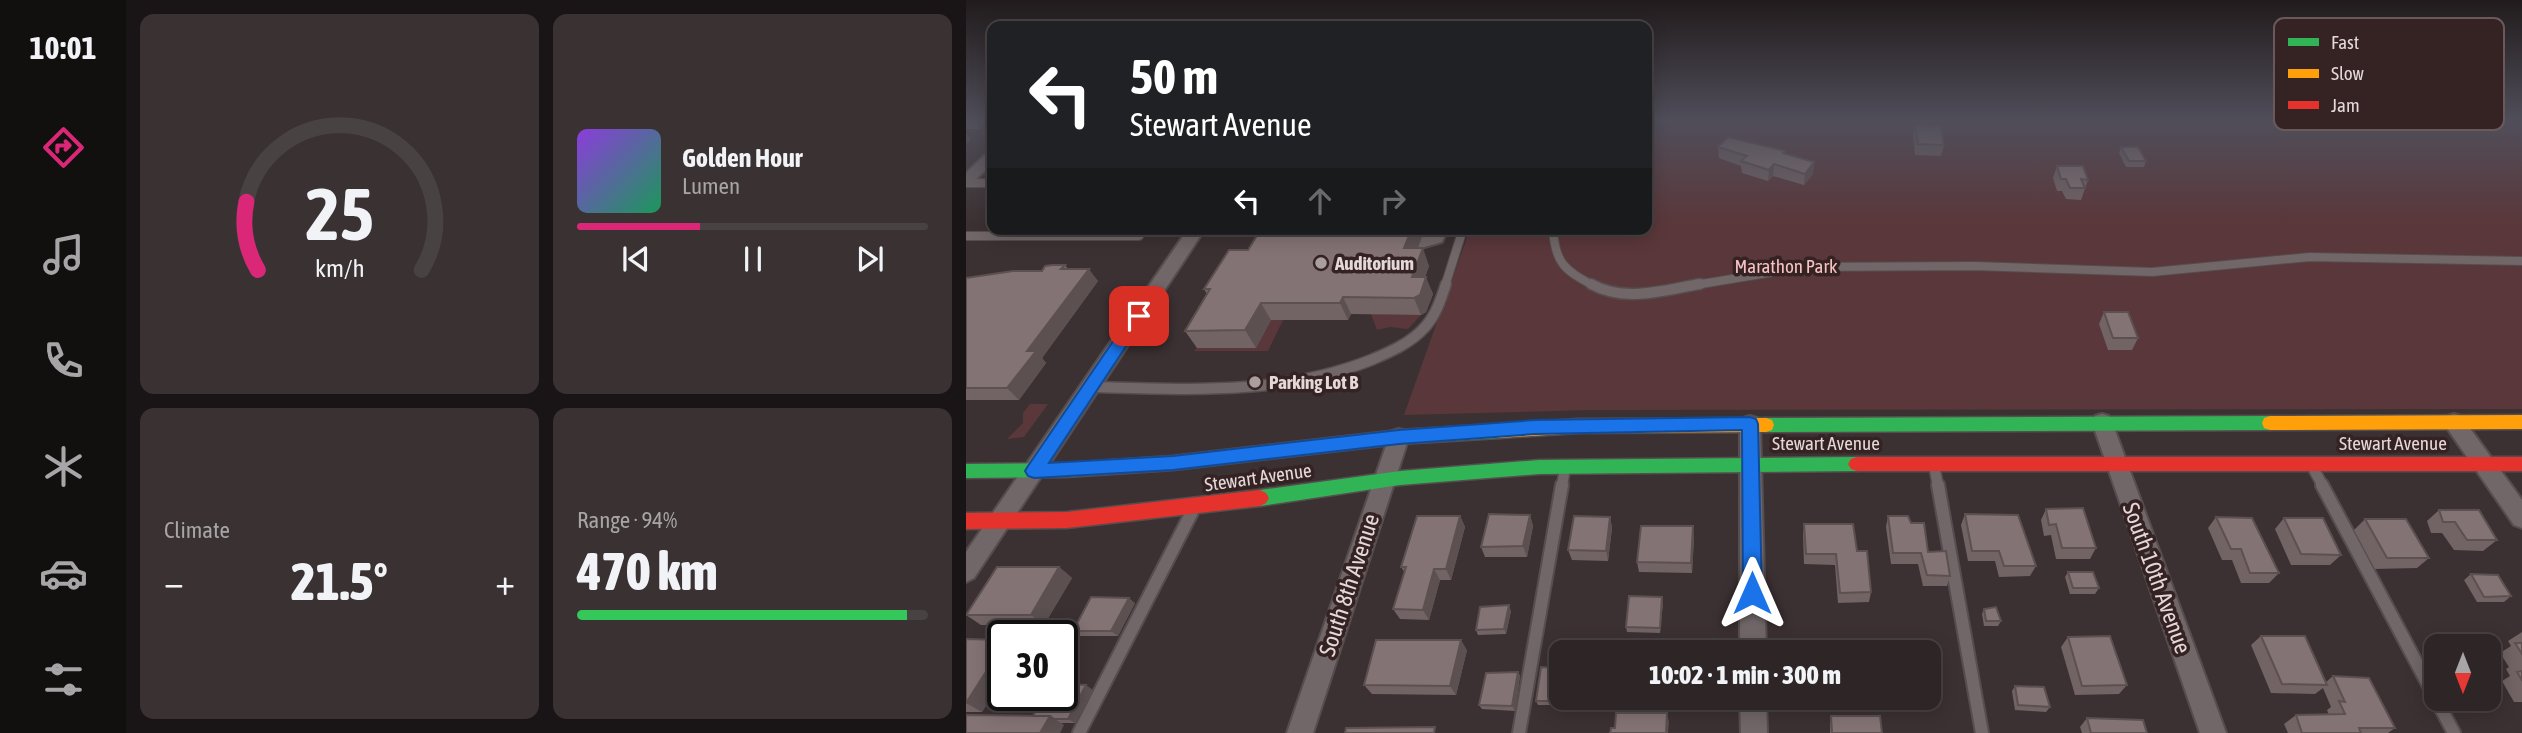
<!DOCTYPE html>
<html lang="en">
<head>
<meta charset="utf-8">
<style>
  :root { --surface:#2d2526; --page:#393132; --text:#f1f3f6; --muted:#a7a5a7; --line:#484243; --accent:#db2777 }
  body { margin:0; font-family:"Asap Condensed",sans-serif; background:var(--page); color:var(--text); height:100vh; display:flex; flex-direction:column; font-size:26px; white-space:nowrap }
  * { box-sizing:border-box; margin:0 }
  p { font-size:23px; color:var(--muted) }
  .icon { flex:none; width:38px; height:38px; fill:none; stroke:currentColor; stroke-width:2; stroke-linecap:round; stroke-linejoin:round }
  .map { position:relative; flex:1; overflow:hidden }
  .sheet { display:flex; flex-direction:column; gap:14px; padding:14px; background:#191415; width:840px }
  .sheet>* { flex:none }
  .guide { position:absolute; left:21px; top:21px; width:665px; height:214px; border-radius:14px; box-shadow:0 4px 18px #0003,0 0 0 2px var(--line); background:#202124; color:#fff; overflow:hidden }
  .needle { width:46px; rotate:180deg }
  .fabs { position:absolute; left:1458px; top:634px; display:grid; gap:14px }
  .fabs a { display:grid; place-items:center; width:77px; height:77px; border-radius:14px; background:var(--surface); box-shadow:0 4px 18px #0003,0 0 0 2px var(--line); font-size:35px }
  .speed { position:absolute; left:21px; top:620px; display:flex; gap:14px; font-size:35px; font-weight:700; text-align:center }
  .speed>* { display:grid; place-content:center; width:91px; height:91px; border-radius:50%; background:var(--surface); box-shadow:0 4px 18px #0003,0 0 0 2px var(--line); line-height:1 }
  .speed .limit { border:4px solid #111; border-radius:10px; background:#fff; color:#111 }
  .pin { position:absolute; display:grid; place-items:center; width:60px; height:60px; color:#fff; margin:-30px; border-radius:14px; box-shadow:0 4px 10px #0006 }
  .me { position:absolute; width:77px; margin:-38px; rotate:0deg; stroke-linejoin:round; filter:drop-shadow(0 0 5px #0008) }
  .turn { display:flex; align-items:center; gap:24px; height:147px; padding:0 28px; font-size:32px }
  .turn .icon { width:91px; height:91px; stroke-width:2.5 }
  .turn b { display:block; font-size:49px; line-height:60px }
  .lanes { display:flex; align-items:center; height:66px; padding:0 28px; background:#0003; justify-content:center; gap:35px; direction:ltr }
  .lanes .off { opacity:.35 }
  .big { font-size:52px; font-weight:800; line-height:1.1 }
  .sheet .card { flex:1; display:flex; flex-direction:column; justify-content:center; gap:10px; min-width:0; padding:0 24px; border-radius:14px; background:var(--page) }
  .sheet .dial { align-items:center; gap:0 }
  .dial svg { height:182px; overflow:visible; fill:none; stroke:var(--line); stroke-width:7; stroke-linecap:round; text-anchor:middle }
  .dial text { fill:var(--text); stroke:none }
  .song { display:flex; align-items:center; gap:21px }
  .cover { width:84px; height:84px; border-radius:10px; background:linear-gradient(135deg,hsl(270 70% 55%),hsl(150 70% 35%)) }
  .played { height:7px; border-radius:4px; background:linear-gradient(90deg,var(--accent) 35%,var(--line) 35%) }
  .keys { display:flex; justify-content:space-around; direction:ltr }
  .heat { display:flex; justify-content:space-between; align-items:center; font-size:38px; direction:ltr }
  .charge { height:10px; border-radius:5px; background:linear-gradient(90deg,#34c759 94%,var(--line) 0) }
  .sheet .tiles { flex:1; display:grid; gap:14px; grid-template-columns:repeat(2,1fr) }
  .trip { position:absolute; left:583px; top:640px; width:392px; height:70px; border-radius:14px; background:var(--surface); box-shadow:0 4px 18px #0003,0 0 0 2px var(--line); font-weight:800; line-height:70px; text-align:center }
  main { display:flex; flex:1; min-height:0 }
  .menu { display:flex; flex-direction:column; width:126px; justify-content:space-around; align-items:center; background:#120f0f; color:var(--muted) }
  .menu .icon { width:49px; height:49px }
  .menu .active { color:var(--accent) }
  .menu b { font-size:32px; color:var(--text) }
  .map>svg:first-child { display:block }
  .green { fill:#5a373a }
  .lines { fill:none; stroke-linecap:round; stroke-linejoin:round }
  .lane-far2-casing { stroke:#564d4e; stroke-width:10 }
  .lane-far1-casing { stroke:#564d4e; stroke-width:13 }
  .lane-casing { stroke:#564d4e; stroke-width:16 }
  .street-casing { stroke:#564d4e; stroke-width:4 }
  .fast-casing { stroke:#564d4e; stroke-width:3 }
  .slow-casing { stroke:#564d4e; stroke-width:3 }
  .jam-casing { stroke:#564d4e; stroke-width:3 }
  .lane-far2 { stroke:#716768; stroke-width:8 }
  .lane-far1 { stroke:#716768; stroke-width:10 }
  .lane { stroke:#716768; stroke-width:12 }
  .street { fill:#716768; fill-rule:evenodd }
  .fast { fill:#30b455; fill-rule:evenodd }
  .slow { fill:#ff9f0a; fill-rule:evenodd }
  .jam { fill:#e5322d; fill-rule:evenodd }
  .wall { fill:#726364 }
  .shaded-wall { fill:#5c5051 }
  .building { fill:#847374; stroke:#5c5051; stroke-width:2 }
  .route { fill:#1a73e8; stroke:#114b97; stroke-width:2 }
  .poi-dot { fill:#aa9e9f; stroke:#352324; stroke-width:2.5 }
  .labels { text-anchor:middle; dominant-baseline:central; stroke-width:7; stroke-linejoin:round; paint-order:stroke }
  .poi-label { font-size:19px; font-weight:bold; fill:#e5d8d9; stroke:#352324; text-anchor:start }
  .park-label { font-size:19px; fill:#f8c2c4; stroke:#352324 }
  .street-label { font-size:19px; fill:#e5d8d9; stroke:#352324 }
  .near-street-label { font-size:23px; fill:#e5d8d9; stroke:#352324 }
  .key { fill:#352324; stroke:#6a595a; stroke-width:2 }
  .key-label { font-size:19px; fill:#e5d8d9 }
</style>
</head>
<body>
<main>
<nav class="menu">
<b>10:01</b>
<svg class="icon active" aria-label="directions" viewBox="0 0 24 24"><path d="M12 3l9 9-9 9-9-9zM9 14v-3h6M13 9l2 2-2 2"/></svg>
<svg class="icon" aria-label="music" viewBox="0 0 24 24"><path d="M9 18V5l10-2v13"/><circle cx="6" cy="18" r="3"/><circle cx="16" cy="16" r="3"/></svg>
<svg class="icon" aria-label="phone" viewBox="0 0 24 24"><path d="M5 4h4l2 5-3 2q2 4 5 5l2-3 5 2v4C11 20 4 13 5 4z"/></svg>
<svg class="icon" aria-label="climate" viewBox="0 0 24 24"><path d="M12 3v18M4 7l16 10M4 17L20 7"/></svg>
<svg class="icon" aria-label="car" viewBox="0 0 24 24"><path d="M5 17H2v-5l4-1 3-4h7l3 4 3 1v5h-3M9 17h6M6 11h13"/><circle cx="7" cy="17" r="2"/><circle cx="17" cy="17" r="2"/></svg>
<svg class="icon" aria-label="filters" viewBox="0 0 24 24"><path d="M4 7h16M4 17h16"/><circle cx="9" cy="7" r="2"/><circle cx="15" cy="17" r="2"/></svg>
</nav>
<section class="sheet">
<div class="tiles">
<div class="card dial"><svg viewBox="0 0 100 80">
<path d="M14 69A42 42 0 1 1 86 69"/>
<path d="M14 69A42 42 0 0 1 9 39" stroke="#db2777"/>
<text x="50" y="56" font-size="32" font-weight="700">25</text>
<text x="50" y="72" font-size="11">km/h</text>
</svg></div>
<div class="card">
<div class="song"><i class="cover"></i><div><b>Golden Hour</b><p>Lumen</p></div></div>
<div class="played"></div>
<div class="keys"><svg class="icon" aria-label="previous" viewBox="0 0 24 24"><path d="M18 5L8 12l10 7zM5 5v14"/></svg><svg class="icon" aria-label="pause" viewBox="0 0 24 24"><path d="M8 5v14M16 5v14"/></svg><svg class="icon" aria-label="next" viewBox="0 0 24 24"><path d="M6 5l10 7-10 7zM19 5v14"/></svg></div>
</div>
<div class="card"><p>Climate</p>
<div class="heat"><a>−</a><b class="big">21.5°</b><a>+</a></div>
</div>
<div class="card"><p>Range · 94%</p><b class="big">470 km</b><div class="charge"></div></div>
</div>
</section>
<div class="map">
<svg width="1556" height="733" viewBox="0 0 1556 733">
  <rect width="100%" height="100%" fill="#3c3132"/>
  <path class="green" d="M681,122H1556V409L629,410L438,415L504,229H681Z
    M405,314L455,315L442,329L424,327L411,330Z
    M305,320H317L302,351H228L231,348H290Z
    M64,404H82L58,437L41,439L57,423V413Z"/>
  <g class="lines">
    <g class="lane-far2-casing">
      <path id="lane-far2" d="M0,183H26
        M587,229C589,264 599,270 628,286
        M0,236H173L178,229
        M479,286L497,229
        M723,286L838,267L1008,266L1186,272L1344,257L1556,261"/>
    </g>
    <g class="lane-far1-casing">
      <path id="lane-far1" d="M625,284C659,303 698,290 734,284
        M125,387C219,389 315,396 405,360C424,352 445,343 459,327C470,315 475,299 480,284
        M968,465L972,486
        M1347,468L1357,486
        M596,486L599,468"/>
    </g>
    <g class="lane-casing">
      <path id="lane" d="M972,485L1016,733
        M1356,485L1488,733
        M113,733L226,512
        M553,733L596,485"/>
    </g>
    <g class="street-casing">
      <path id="street" d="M26,152V164L5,184L0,186V173L21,153Z
        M222,229H239L8,578L0,582V552Z
        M406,229L456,232L463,235L466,229H482L476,242L455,248L449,247L447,242L401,241L399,237Z
        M1136,414L1143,416L1146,422L1260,733H1234L1126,422L1129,416Z
        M1488,414L1495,416L1556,500V528L1548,525L1481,428L1478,422L1481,416Z
        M784,416L791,418L794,424L800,653H774V424L777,418Z
        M433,429L440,431L443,437L347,733H321L423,437L426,431Z
        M774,698H800L801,733H775Z"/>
    </g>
    <g class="fast-casing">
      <path id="fast" d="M1304,416L1310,418L1312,423L1310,428L1304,430L800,432L794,430L792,425L794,420L800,418Z
        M534,424L540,426L542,431L540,436L534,438L433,444L207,470L100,477L0,478V464L100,463L207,456L433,430Z
        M891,457L897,459L900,464L897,469L891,471L573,474L434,485L294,506L288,503L285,498L288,493L294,490L434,471L573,460Z"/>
    </g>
    <g class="slow-casing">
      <path id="slow" d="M1556,415V429L1304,430L1298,428L1296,423L1298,418L1304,416Z
        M800,418L806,420L808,425L806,430L800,432L612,433L534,438L528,436L526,431L528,426L534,424L612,419Z"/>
    </g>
    <g class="jam-casing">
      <path id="jam" d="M891,457H1556V471H891L885,469L882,464L885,459Z
        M294,490L300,493L303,498L300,503L294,506L101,528L0,529V513L101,512Z"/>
    </g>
    <use href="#lane-far2" class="lane-far2"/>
    <use href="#lane-far1" class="lane-far1"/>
    <use href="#lane" class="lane"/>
    <use href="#street" class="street"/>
    <use href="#fast" class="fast"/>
    <use href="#slow" class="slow"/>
    <use href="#jam" class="jam"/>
  </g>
  <path class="wall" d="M0,122H22L14,129H0Z
    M949,125L978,145L975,156L949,155L947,136Z
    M752,147L819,154L848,162L847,174L838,185L807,176L802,181L776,173L775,166L753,158Z
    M1155,147L1180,161L1178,167H1160L1153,153Z
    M1091,166L1122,180L1115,200L1100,199L1096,191H1091L1087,178Z
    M456,237L452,248L463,266L459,277L467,294L460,312L455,315L385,314L382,320H305L290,348H231L219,331L241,294L238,289L282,250Z
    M99,265L102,269L132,281L76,358L80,363L53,400H0V278L76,271Z
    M1138,312L1172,338L1166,350H1142L1133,324Z
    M1080,509L1130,548L1124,559H1090L1085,535L1078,536L1075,520Z
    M1473,510L1531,540L1517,551L1488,550L1476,533H1465L1461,521Z
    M999,514L1070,566L1064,576L1033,577L1029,561H1002L995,525Z
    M564,515L567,526L561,557H519L515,547Z
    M494,516L499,527L485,580H474L463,620L434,619L427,609L439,573L435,567Z
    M922,516L945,523L962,552L984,576L981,586H957L952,564H925L920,527Z
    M644,517L646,528L642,561L606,560L602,550Z
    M1250,517L1313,573L1303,583H1275L1266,560H1256L1242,528Z
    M1318,518L1375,555L1364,565H1325L1309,529Z
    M1399,519L1463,558L1451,568L1409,569L1388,530Z
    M838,524L891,551L905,592L903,602L872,603L869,565L838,564L837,535Z
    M728,537L726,573L673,572L671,562Z
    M93,567L106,578L78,625H15L0,615Z
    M1102,572L1133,588L1129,594H1104L1099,577Z
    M1505,574L1545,596L1538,602H1511L1498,580Z
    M697,602L694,633L661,632L660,627Z
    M169,603L152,636H113L107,631Z
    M1018,609L1035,621L1032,626H1018L1016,614Z
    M545,611L540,634L512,635L510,630Z
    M1556,632V702H1548L1536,681L1544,676L1540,669L1543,667L1534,653L1545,646L1542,641Z
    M1295,636L1360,682L1367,676L1429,728L1422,733H1322L1318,724L1330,715H1363L1361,710L1365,707L1357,688L1349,694L1305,693L1285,645Z
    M1102,637L1161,685L1153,694L1109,695L1095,647Z
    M0,639L37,640V678L16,712H0Z
    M501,650L490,695L406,694L398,685Z
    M552,672L554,676L549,711L516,709L513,705Z
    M1049,686L1084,707L1080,712L1049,710L1046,691Z
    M127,690L109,723H95L98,725L67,716Z
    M600,698L599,705H572L570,701Z
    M861,698H912L861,700Z
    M921,698H957V706L956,710L923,711Z
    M865,716L916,733H864V724Z
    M1121,718L1181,733H1116L1114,727Z"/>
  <path class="shaded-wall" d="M9,122H22L14,129Z
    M0,133L5,140L0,144Z
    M848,162L847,174L838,185L839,174Z
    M808,164L807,176L802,181L803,170Z
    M446,229H453L456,237L445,266L438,248Z
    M457,248L463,266L453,294L446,277Z
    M123,269L132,281L76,358L80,363L53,400L41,388L61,351Z
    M460,277L467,294L460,312L455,315L448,298Z
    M377,297L385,314L382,320L374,303Z
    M295,303L305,320L290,348L279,330Z
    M564,515L567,526L561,557L557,546Z
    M494,516L499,527L485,580L480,569Z
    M644,517L646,528L642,561L640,551Z
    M727,526L728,537L726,573L725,563Z
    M93,567L106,578L78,625L65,615Z
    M468,569L474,580L463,620L457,610Z
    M696,597L697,602L694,633V628Z
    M163,598L169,603L152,636L145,631Z
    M543,605L545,611L540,634L538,629Z
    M495,640L501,650L490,695L484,686Z
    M37,645V678L16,712L0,703Z
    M552,672L554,676L549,711L546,706Z
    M120,685L127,690L109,723L102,719Z
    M701,713L703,722L702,733H700Z
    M84,716L98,725L94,733H74Z"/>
  <path class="building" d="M949,125L975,126L978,145L952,144Z
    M762,137L819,151L817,153L848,162L839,174L808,164L803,170L775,161L781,156L752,147Z
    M1155,147H1172L1180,161H1163Z
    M1091,166H1117L1122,180L1115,179L1119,188H1104L1100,179H1095Z
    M295,229H446L438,248H457L446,277H460L454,295L448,298L377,297L374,303H295L279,330L219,331L244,289H238L263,250H282Z
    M86,265H99L95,269H123L61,351H70L41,388H0V278L47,271H76L79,266Z
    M1138,312H1162L1172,338H1147Z
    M1117,508L1130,548H1096L1090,524L1083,525L1080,509Z
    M1473,510H1513L1531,540H1501L1489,522H1477Z
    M523,514L564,515L557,546L515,547Z
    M999,514L1052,515L1070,566H1038L1033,551H1006Z
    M451,516H494L480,569H468L457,610L427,609L440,567H435Z
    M608,516L644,517L640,551L602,550Z
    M922,516H942L945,523H958L962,552L980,551L984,576L961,575L955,553H927Z
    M1250,517L1286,518L1313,573H1284L1275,549H1265Z
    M1318,518H1357L1375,555L1335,554Z
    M1399,519H1440L1463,558H1421Z
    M838,524H887L891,551H901L905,592L874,593L870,554H840Z
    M675,526H727L725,563L671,562Z
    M31,567H93L65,615H0Z
    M1102,572H1127L1133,588H1107Z
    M1505,574L1532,575L1545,596L1518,597Z
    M663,596L696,597L694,628L660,627Z
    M125,597L163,598L145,631H107Z
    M543,605L538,629L510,630L514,607Z
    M1030,607L1035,621H1020L1018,609Z
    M1144,636L1161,685L1116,686L1102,637Z
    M1295,636H1339L1361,685L1316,684Z
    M0,639L37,640V645L0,703Z
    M410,640H495L484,686L398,685Z
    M1549,643H1556V654Z
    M909,646L910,653H859V647Z
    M715,648V653H645V649Z
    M575,667L595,668V698H598L597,701H570Z
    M1556,671V680L1551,672Z
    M552,672L546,706L513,705L520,673Z
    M1367,676L1403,678L1429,728H1393L1395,733H1336L1330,715L1379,714L1373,701L1379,702Z
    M96,684L120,685L102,719H88L84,716H67L79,695H96Z
    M1049,686L1078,687L1084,707L1052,705Z
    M924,698H957V706L925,707Z
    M650,713H701L700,733H644L645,728H649Z
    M0,715L84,716L74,733H0Z
    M865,716H914L916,733H866Z
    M1121,718L1177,720L1181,733H1125Z
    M469,727L468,733H379L380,728Z"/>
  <linearGradient id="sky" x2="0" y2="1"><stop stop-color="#211b1c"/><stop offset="0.54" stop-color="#504e5a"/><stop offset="1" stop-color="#504e5a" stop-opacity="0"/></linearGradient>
  <rect width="1556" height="224" fill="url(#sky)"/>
  <path class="route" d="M173,311L180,316L83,463L207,456L433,430L569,420L784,417L790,419L792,424L796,593L793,599L786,602L779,599L777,593L776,430L569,434L433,444L207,470L68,478L62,476L59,471L62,466L167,312Z"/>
  <g class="poi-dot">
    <circle cx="355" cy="263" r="7"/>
    <circle cx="289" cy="382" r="7"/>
  </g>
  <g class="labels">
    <g class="poi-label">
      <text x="369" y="263">Auditorium</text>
      <text x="303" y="382">Parking Lot B</text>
    </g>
    <g class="park-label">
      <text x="820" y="266">Marathon Park</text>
    </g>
    <g class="street-label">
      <text x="860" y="443">Stewart Avenue</text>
      <text x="1427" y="443">Stewart Avenue</text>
      <text transform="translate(292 477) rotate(-8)">Stewart Avenue</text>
    </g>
    <g class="near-street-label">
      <text transform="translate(1191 578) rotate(70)">South 10th Avenue</text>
      <text transform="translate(383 585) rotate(-72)">South 8th Avenue</text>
    </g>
  </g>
  <rect x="1308" y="18" width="230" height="112" rx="10" class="key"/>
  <rect x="1322" y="38" width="31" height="8" fill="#30b455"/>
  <rect x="1322" y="69" width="31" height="9" fill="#ff9f0a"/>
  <rect x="1322" y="101" width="31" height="8" fill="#e5322d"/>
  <g class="key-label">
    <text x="1365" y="49">Fast</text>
    <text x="1365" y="80">Slow</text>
    <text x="1365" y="112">Jam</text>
  </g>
</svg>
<div class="fabs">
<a><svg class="needle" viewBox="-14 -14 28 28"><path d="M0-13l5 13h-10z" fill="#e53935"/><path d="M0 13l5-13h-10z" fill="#a7a5a7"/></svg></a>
</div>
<div class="speed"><div class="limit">30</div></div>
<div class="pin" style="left:173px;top:316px;background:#d93025"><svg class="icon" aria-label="arrive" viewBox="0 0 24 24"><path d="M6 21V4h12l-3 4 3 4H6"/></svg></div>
<svg class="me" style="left:786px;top:593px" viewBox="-20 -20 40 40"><path d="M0-17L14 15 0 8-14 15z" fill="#1a73e8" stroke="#fff" stroke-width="4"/></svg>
<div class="trip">10:02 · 1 min · 300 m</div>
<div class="guide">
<div class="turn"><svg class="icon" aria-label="left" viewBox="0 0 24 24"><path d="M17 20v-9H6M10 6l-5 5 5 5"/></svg><div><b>50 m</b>Stewart Avenue</div></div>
<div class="lanes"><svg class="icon" aria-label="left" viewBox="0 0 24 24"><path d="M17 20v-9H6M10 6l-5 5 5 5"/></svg><svg class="icon off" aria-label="ahead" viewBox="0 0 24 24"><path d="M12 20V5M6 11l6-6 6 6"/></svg><svg class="icon off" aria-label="right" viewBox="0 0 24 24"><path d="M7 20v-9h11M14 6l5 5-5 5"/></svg></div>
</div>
</div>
</main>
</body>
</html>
